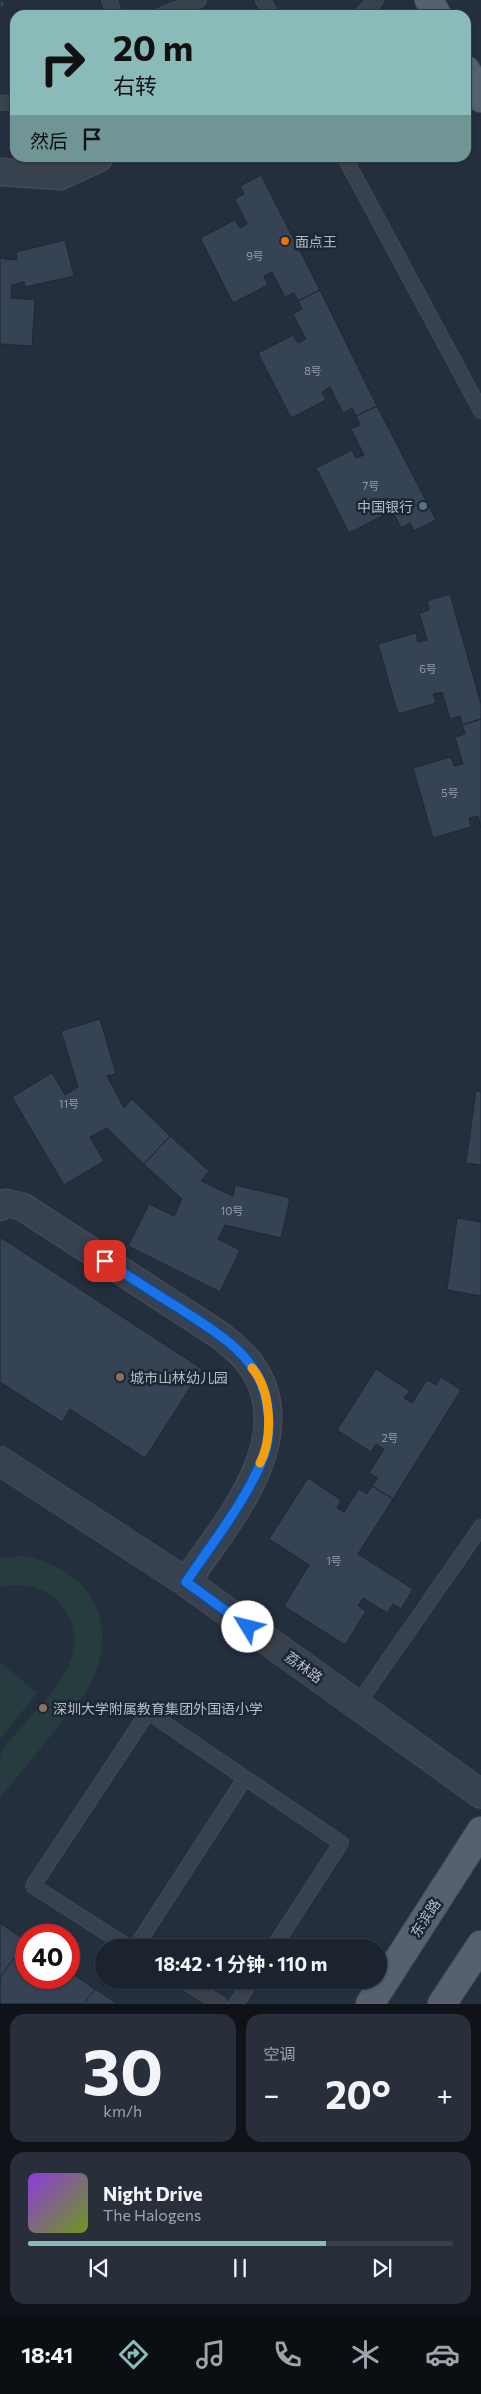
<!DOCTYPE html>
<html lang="zh">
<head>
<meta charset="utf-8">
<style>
  :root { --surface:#1b232e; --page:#282f3a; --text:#f1f3f6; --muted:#a0a4aa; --line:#39404a; --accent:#8bbbb9 }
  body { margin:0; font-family:Commissioner,"Noto Sans SC",sans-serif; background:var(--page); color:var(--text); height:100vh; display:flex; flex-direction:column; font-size:19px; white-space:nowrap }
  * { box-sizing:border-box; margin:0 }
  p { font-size:16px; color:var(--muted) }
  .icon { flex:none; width:28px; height:28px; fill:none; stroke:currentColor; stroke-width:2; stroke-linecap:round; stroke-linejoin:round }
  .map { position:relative; height:2004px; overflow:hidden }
  .drawer { display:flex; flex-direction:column; gap:10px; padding:10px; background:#0f1319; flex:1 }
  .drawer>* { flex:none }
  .guide { position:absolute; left:10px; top:10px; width:461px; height:152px; border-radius:15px; box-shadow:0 1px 4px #0004,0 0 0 1px var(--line); background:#8bbbb9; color:#111; overflow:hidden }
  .speed { position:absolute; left:15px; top:1924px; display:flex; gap:10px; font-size:25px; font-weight:700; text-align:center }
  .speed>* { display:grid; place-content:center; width:65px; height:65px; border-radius:50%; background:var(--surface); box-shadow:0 1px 4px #0004,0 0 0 1px var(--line); line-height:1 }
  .speed .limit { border:8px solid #d22; background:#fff; color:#111 }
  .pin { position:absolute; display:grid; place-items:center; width:42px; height:42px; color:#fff; margin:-21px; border-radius:10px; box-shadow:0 2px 8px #0006 }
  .me { position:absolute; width:55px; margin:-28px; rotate:306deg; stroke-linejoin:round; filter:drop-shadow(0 0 4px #0008) }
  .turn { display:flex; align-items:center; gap:18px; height:105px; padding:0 20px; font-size:22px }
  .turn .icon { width:65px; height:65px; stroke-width:2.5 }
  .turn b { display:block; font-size:35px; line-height:42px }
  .then { display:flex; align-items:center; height:48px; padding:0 20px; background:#0003; gap:10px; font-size:19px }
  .big { font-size:38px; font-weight:700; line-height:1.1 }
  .drawer .widget { flex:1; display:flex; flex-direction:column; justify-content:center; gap:8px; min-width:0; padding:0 18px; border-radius:15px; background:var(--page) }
  .drawer .dial { align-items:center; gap:0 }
  .dial b { font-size:65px; line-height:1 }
  .song { display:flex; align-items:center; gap:15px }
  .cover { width:60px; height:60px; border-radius:8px; background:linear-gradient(135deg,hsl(270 70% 55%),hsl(80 70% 35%)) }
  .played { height:5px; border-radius:2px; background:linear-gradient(90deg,var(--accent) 70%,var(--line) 70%) }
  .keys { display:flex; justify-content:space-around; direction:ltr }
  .heat { display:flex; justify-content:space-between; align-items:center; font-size:28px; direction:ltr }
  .drawer .tiles { flex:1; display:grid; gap:10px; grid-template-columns:1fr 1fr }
  .widget:last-child { grid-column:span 2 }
  .trip { position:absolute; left:95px; top:1939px; width:292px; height:50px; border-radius:25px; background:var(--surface); box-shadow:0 1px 4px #0004,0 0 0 1px var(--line); font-weight:700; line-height:50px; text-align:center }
  .tabs { display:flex; height:80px; justify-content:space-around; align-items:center; background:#0b0e12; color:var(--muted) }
  .tabs .icon { width:35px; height:35px }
  .tabs .current { color:var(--accent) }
  .tabs b { font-size:22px; color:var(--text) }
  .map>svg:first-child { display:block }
  .green { fill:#263c3f }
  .building { fill:#364354; stroke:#1f2835 }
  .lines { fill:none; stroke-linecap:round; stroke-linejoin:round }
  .service-casing { stroke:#414a57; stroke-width:16 }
  .minor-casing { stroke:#414a57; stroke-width:29 }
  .tertiary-casing { stroke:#414a57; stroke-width:30 }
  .primary-casing { stroke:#414a57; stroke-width:30 }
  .service { stroke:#38414e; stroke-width:14 }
  .minor { stroke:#38414e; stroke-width:26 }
  .tertiary { stroke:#38414e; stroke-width:28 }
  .primary { stroke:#56606e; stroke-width:28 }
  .route-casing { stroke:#114b97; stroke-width:12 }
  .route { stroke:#1a73e8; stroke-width:9 }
  .slow { stroke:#f59e0b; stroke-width:9 }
  .food-dot { fill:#e8710a; stroke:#1d2633; stroke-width:2 }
  .service-dot { fill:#5c6f8a; stroke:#1d2633; stroke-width:2 }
  .education-dot { fill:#8d6e63; stroke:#1d2633; stroke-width:2 }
  .labels { text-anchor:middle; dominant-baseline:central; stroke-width:5; stroke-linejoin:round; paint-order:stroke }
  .number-label { font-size:11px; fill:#929caa }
  .poi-label { font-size:14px; fill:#b4bcc9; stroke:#1d2633; text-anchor:start }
  .street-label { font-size:14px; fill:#b4bcc9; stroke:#1d2633 }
</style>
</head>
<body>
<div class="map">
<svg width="481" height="2004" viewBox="0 0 481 2004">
  <rect width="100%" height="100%" fill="#242f3e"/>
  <path class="green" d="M25,1556C97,1572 124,1631 84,1695L0,1798C0,1788 0,1761 1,1753C3,1746 11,1740 15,1735C37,1708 80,1670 74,1633C72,1620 66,1608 57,1600C41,1586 20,1582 0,1587V1558Z
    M0,1662L37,1693L0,1739Z"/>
  <path class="building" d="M0,0H3L5,6L0,8Z
    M261,175L320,290L298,301L294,293L285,297L272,272L264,276L268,285L233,303L200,238L235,220L240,228L247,224L235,199L244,194L240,186Z
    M65,240L74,276L25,287L24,282L12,285L11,298L35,300L32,346L0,344V258L10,260L17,259L16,252Z
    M320,290L377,406L356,416L352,408L343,413L330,387L322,392L326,400L291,418L258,353L293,335L298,343L306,339L293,314L302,309L298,301Z
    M377,406L436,520L414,531L410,523L401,528L388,502L380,506L384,515L349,533L316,468L352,450L356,458L364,455L351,429L360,425L356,416Z
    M450,594L481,704V719L462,725L460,716L450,719L442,692L433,694L436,703L398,714L378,644L416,633L418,642L427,640L419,613L429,610L427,601Z
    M481,719V828L478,816L469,818L471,827L433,838L413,768L451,757L454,766L463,764L455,737L465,734L462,725Z
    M100,1019L116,1074L107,1076L124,1108L132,1099L170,1136L144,1164L107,1128L90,1137L104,1161L64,1185L12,1097L52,1073L65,1095L78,1087L61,1031Z
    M476,1091L481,1092V1165L466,1163Z
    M170,1136L209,1171L201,1181L233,1196L235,1185L290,1198L281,1238L225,1225L218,1239L240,1250L220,1292L128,1246L149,1204L174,1216L182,1199L144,1164Z
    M457,1218L481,1222V1296L447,1290Z
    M0,1237L202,1369L145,1458L70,1409L62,1422L0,1382Z
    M376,1369L410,1391L404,1398L412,1403L427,1380L436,1385L441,1377L461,1390L393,1499L372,1486L378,1478L369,1473L384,1449L376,1444L371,1452L337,1430Z
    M308,1478L341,1500L337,1508L344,1512L359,1489L367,1494L372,1486L393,1499L358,1554L413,1589L401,1609L393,1604L387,1613L363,1598L358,1606L366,1611L345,1645L284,1606L309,1565L269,1539Z
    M0,1923L26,1941V1978H69V1971L117,2004H0Z
    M26,1941V1978H69V1971L95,1989L84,2004H0V1978Z"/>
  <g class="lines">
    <g class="service-casing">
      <path id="service" d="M109,0L115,15
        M263,0L271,15
        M162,15L199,0
        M361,15L376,0
        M0,103L15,102
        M345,158L481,411
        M357,1705L481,1527
        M130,1948L33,1886L148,1712L341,1843L273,1948
        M135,1948L245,1778
        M182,1980L220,2004
        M236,2004L252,1980"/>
    </g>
    <g class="minor-casing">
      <path id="minor" d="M0,172L60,176L99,158
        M0,1207L6,1203L23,1207L221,1336C233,1346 247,1357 255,1371C298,1443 225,1525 186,1582"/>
    </g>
    <g class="tertiary-casing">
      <path id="tertiary" d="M0,1461L186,1582L481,1794"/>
    </g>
    <g class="primary-casing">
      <path id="primary" d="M429,0L437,15
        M466,70L481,98
        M370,2004L481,1831
        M442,2004L481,1945"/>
    </g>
    <use href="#service" class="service"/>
    <use href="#minor" class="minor"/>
    <use href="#tertiary" class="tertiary"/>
    <use href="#primary" class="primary"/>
  </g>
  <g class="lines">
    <g class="route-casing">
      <path id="route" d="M105,1261C130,1277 154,1293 179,1308C206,1326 237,1343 255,1371C269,1394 273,1430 264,1456C246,1501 213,1542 186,1582L248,1627"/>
    </g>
    <use href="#route" class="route"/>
    <path class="slow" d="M252,1368C272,1391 273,1438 260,1463"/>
  </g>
  <circle class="food-dot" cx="285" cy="241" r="5"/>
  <circle class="service-dot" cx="423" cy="506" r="5"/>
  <g class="education-dot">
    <circle cx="120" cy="1377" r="5"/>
    <circle cx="43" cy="1708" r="5"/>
  </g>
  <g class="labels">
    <g class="number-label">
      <text x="255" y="255">9号</text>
      <text x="313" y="370">8号</text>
      <text x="371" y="485">7号</text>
      <text x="428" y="668">6号</text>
      <text x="450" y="792">5号</text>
      <text x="69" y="1103">11号</text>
      <text x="232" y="1210">10号</text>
      <text x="390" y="1437">2号</text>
      <text x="334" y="1560">1号</text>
    </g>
    <g class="poi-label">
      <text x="295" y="241">面点王</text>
      <text x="413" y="506" text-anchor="end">中国银行</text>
      <text x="130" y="1377">城市山林幼儿园</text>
      <text x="53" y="1708">深圳大学附属教育集团外国语小学</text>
    </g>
    <g class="street-label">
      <text transform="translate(304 1667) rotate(36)">荔林路</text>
      <text transform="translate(425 1918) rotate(-57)">东滨路</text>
    </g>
  </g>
</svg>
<div class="speed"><div class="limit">40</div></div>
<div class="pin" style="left:105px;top:1261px;background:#d93025"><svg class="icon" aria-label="arrive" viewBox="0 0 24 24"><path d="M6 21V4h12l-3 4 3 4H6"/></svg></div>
<svg class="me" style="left:248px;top:1627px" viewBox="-20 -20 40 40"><circle r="19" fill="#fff"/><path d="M0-13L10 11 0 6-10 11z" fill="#1a73e8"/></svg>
<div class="trip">18:42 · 1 分钟 · 110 m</div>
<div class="guide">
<div class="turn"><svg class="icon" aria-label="right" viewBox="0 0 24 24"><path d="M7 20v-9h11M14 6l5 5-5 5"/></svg><div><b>20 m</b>右转</div></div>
<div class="then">然后<svg class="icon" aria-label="arrive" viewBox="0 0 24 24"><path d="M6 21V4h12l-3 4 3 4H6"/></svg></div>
</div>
</div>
<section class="drawer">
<div class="tiles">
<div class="widget dial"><b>30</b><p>km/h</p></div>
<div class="widget"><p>空调</p>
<div class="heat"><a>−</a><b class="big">20°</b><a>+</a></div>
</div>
<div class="widget">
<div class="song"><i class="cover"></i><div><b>Night Drive</b><p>The Halogens</p></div></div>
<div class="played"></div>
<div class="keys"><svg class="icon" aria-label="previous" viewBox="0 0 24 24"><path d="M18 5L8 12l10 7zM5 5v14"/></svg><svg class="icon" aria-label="pause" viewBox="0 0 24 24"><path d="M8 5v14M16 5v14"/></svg><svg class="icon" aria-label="next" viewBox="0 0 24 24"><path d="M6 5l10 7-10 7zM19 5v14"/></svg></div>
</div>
</div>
</section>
<nav class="tabs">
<b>18:41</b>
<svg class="icon current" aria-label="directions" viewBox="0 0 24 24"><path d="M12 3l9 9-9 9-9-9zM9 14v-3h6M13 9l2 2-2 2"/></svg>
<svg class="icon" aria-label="music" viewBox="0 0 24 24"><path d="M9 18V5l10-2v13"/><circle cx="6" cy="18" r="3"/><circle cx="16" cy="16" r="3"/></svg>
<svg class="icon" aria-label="phone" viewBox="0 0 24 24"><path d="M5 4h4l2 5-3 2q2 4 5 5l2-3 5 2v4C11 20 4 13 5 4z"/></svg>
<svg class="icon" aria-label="climate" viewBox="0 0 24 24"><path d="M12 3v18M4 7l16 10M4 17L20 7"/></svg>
<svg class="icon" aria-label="car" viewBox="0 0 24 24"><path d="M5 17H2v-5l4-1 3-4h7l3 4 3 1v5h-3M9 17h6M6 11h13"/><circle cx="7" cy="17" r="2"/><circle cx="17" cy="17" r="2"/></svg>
</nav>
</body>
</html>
